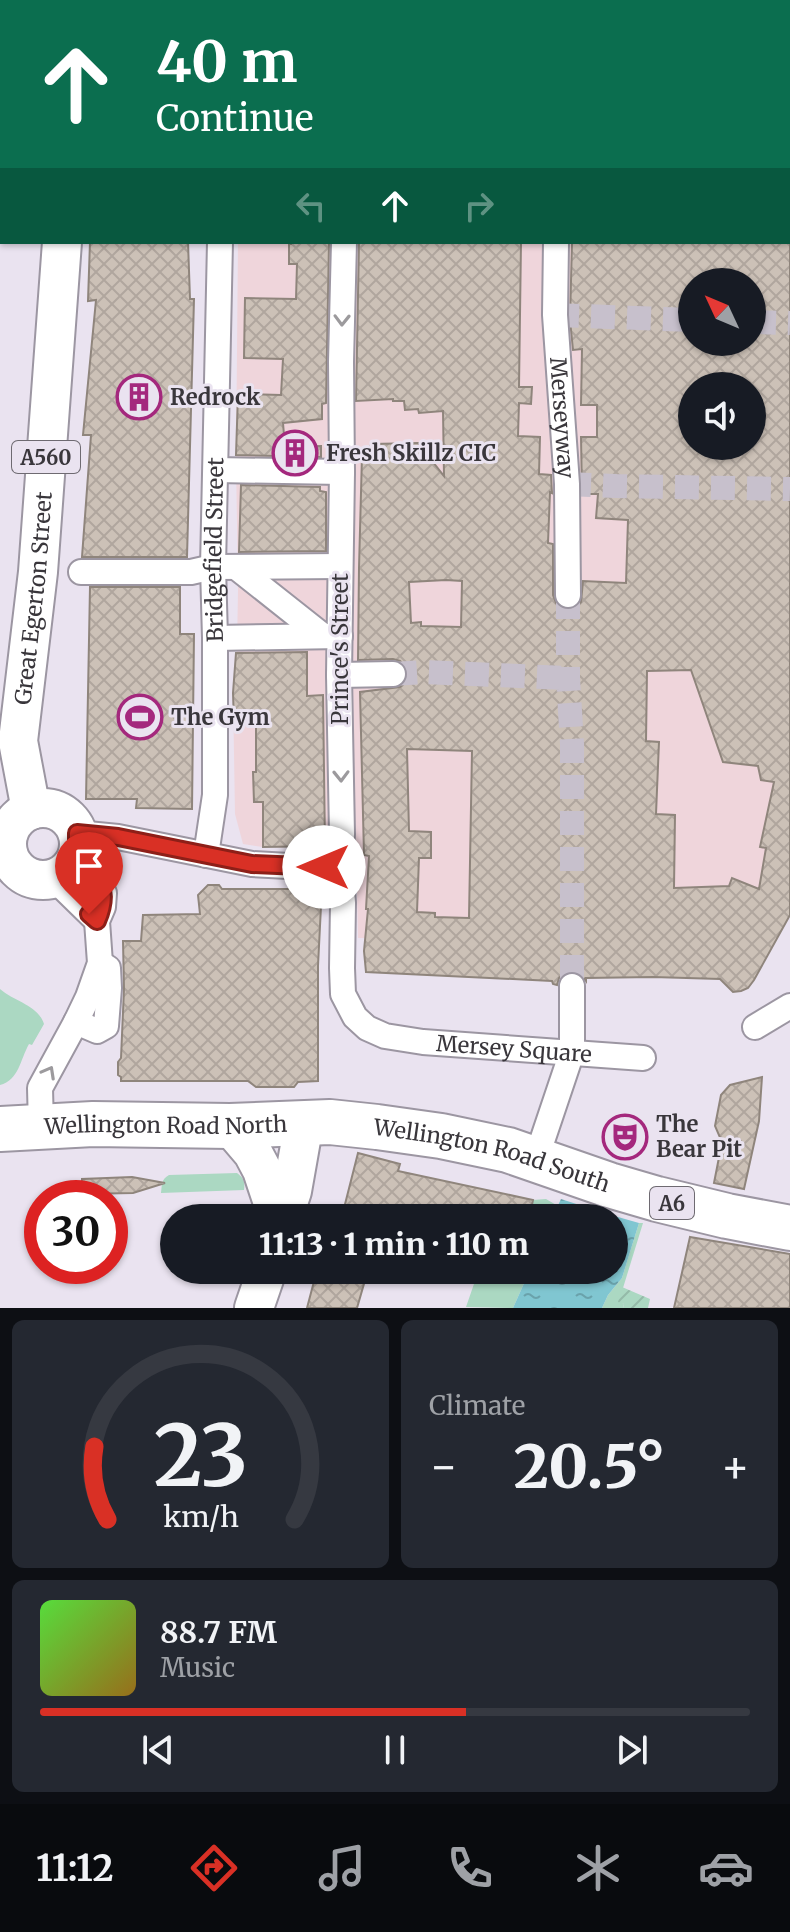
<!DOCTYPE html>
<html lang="en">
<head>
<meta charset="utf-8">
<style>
  :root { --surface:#171b24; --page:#242831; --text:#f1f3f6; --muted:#9ea1a6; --line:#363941; --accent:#d93025 }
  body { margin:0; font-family:Merriweather,serif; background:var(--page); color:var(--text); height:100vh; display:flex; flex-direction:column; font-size:30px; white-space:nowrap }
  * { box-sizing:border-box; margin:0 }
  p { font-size:26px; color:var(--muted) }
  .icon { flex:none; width:44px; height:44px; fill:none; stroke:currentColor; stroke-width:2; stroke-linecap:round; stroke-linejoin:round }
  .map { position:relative; height:1308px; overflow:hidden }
  .panel { display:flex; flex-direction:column; gap:12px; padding:12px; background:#0d0f14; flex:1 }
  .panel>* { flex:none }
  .hud { position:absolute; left:0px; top:0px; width:790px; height:244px; box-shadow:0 2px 6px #0004; background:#0b6e4f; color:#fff; overflow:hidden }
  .needle { width:52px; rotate:314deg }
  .controls { position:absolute; left:678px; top:268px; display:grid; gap:16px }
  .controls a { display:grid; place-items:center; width:88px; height:88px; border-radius:50%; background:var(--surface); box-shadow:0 2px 6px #0004; font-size:40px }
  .speed { position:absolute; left:24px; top:1180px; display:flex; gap:16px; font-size:40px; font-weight:700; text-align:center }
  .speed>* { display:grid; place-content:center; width:104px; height:104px; border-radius:50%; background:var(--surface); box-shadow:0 2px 6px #0004; line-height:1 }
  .speed .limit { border:12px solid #d22; background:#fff; color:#111 }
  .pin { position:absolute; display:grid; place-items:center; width:68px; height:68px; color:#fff; margin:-82px -34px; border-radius:50% 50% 50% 0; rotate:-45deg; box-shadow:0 0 8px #0007 }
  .pin .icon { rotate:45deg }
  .me { position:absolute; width:88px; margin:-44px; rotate:270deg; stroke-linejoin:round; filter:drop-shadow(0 0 6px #0008) }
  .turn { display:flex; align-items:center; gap:28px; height:168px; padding:0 24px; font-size:36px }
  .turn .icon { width:104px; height:104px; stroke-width:2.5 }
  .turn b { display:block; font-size:56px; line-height:68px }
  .lanes { display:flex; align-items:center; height:76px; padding:0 24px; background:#0003; justify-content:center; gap:40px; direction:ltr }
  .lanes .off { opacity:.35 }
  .big { font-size:60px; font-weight:800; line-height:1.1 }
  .panel .tile { flex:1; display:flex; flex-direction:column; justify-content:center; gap:12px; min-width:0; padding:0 28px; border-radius:12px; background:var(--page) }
  .panel .dial { align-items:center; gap:0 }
  .dial svg { height:208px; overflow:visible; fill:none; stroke:var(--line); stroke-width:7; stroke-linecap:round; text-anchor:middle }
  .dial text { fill:var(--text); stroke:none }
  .song { display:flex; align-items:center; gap:24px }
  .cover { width:96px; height:96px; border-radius:12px; background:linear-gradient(135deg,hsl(110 70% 55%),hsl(40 70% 35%)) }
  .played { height:8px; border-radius:4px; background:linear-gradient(90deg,var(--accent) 60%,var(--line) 60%) }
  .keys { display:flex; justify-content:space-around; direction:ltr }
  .heat { display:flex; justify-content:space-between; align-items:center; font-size:44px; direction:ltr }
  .panel .tiles { flex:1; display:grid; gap:12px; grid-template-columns:1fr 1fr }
  .tile:last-child { grid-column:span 2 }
  .trip { position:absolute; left:160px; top:1204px; width:468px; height:80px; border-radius:40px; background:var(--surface); box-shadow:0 2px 6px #0004; font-weight:800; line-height:80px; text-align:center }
  .tabs { display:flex; height:128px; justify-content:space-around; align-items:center; background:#090b0e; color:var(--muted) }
  .tabs .icon { width:56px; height:56px }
  .tabs .active { color:var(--accent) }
  .tabs b { font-size:36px; color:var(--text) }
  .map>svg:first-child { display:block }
  .commercial { fill:#efd5db; fill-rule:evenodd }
  .grass { fill:#abd8c2 }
  .garden { fill:url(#garden-furrows) }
  .water { fill:url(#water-ripples) }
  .building { fill:url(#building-cross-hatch); stroke:#8f857c; stroke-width:2; fill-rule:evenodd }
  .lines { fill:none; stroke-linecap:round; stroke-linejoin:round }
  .street-tunnel { stroke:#c7c0cc; stroke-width:24; stroke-dasharray:24 12; stroke-linecap:butt }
  .street-casing { stroke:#9c96a2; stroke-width:28 }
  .primary-casing { stroke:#9c96a2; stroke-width:42 }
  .highway-casing { stroke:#9c96a2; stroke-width:48 }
  .street { stroke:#fff; stroke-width:24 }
  .primary { stroke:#fff; stroke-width:38 }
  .highway { stroke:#fff; stroke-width:44 }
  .oneway { stroke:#9c9a9d }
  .route-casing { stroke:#8d1f18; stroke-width:20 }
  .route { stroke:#d93025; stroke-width:14 }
  .labels { text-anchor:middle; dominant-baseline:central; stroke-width:6; stroke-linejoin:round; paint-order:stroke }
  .shield { fill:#eae3f0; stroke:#6e6a71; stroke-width:2 }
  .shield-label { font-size:20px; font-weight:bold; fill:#39363b }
  .poi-label { font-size:22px; font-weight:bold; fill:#39363b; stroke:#eae3f0; text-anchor:start }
  .street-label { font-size:22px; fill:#39363b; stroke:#eae3f0 }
</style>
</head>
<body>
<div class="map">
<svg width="790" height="1308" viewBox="0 0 790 1308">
  <defs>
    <pattern id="garden-furrows" width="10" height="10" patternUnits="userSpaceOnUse" patternTransform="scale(2)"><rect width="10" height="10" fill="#abd8c2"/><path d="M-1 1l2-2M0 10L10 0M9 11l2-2" fill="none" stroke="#94baa8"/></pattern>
    <pattern id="water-ripples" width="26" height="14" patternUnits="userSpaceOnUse" patternTransform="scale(2)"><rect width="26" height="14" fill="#80c6d1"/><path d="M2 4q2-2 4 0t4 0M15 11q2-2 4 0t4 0" fill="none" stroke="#6aa2ab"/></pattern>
    <pattern id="building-cross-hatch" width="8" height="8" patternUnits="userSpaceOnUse" patternTransform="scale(2)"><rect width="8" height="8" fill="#ccc1b7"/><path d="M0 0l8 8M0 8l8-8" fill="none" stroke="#b0a69e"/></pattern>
  </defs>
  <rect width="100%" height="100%" fill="#eae3f0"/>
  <path class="commercial" d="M238,0H790V862L766,943L358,938L356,848L263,847L243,844L235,814L233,693L237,645L238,591L236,460L238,242H788V2H238ZM692,282H752V342H692ZM692,386H752V446H692Z"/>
  <path class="grass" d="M0,989C15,1002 38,1005 44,1024L32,1045L29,1044C20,1060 19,1080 0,1085Z
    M237,1173C244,1178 245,1182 244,1190L161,1193C162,1186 161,1179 169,1175Z
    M546,1199L558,1206L552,1218H529L533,1200Z
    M639,1223H643L619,1301L624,1304L623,1308H602L608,1295L622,1278Z
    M517,1270H530L513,1308L466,1307L475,1281L495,1271L516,1273Z"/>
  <path class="garden" d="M622,1287L650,1299L648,1308H623L624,1304L618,1302Z"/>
  <path class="water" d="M561,1199L604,1213L639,1223L622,1278L608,1295L602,1308H513L530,1270H614V1218H552Z"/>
  <path class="building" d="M90,242H188L190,299H194L187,557H82L91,435H83L96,300L88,301Z
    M291,242H329L326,403L322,404V419L283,423L285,447L321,446V457L236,455L238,394L281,395L283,359L244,358L245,298L296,299L297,264H289V244H291Z
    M359,242H521L519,387H532L531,404L519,403L518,436L540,437L539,474L551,475L552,493L550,492L548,543L553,544V595L556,603L561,608L567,610L576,607L581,602L583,581L626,583L628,520L596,518L598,494H582L581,437H597V405H581L582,349L573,350L570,320L572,242H790V915L754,980L748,988L741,991L733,992L720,979L653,977L586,978V981L580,973L573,971L564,973L559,978L557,985L553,984L552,981L366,972L364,951L368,909H366L369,856L364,855L360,692L400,687L406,682L408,674L405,666L400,661L393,659L358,660L359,568L362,455L372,444L418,443L444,476L443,411L419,413L418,409L405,410L404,401H393V399L356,401ZM692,282H752V342H692ZM692,386H752V446H692ZM446,580L462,581L461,627L421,626V622L411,623L409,582ZM691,670L723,762L758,766L761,780L774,782L760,847L766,848L759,889L732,878L729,886L674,888L675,815L656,814L659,742L646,741L647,671ZM407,749L472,751L469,918L435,917V913L417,912L419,858H431V832L409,831Z
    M241,485L320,487V491L326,492V551L239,552Z
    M90,587H180V634H194L192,809L136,808L137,799H86Z
    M307,652V696L323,695L325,846L263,847V802H254L253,772H256V723H234L233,693L236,653Z
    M208,885H219L222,889H309L321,906L318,966V1081L298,1082L294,1087H256L248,1081H121V1077L118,1075V1062L121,1058L124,989L123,941H141L143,915L200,914L198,895Z
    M762,1077L759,1121L744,1189L714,1183L722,1142L715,1126L721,1095L730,1085Z
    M613 1137a12 12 0 1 1 24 0a12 12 0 1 1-24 0Z
    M358,1153L400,1164L398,1171L533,1200L529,1218H352L342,1216Z
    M132,1177L165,1183L133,1193L82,1194V1179Z
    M690,1237L790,1254V1308H674Z
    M317,1270H368L357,1308H307Z"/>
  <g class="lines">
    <path class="street-tunnel" d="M555,315L692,320
      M752,322L790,323
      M567,484L616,486L790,489
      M568,595V678L572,744V986
      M393,674L424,672L568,678"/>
    <g class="street-casing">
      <g id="street">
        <path d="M555,0V2"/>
        <path d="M222,2V0"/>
        <path d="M350,2V0"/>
        <path d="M788,99H790"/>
        <path id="s1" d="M344,242L341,362L342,472L339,675L342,834L340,866L343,903L342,968L343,994L355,1017L367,1028L385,1036L423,1042L643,1058"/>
        <path id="s2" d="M556,242L555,315L567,484L568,595"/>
        <path d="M216,470L342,472"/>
        <path d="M236,567L323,636"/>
        <path d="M81,572H191L213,567L340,566"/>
        <path d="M215,638L340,636"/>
        <path d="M339,675L393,674"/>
        <path d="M77,833L118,837L252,864L307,867L340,866"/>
        <path id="s3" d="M206,855L215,795V638L213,567L220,242"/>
        <path d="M54,879L97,921"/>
        <path d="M76,1022L97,1031L106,1026L109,988L108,968L100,963"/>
        <path d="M755,1027L790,1006"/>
        <path d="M41,1127L40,1088L76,1022L88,997L100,963L97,921L103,907L104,893L94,872L77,854"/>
        <path d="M536,1159L572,1052V986"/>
      </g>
    </g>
    <g class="primary-casing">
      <g id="primary">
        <path d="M79,2L80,0"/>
        <circle cx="43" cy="844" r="36"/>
        <path id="s4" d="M31,810L18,741L38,572L62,242"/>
        <path d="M230,1126L253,1153L262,1170L278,1218"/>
        <path d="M283,1218L292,1191L304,1123"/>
        <path d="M254,1308L267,1270"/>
      </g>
    </g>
    <g class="highway-casing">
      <g id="highway">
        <path d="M4,2V0"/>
        <path d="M0,65L2,34"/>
        <path id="s5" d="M0,1129L93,1124L230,1126L330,1122L377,1127L441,1136L508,1150L609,1185L657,1199L727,1216L790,1228"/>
      </g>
    </g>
    <use href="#street" class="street"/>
    <use href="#primary" class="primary"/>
    <use href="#highway" class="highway"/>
  </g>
  <defs><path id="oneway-chevron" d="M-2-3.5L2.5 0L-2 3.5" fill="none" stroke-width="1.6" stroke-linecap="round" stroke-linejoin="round" transform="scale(2)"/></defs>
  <g class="oneway">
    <use href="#oneway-chevron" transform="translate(342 320) rotate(91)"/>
    <use href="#oneway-chevron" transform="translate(341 776) rotate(89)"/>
    <use href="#oneway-chevron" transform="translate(49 1072) rotate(-61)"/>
  </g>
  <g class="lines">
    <g class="route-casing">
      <path id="route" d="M89,914L97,921C111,889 99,877 77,854V833L118,837L252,864L324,867"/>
    </g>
    <use href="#route" class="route"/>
  </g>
  <defs>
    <g id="building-ring" transform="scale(2.3)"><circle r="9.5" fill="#eae3f0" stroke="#a4287d" stroke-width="1.5"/><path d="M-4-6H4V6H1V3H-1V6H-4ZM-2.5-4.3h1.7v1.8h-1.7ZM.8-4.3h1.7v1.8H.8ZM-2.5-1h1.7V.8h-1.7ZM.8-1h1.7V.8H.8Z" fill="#a4287d"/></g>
    <g id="stadium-ring" transform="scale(2.3)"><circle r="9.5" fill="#eae3f0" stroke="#a4287d" stroke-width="1.5"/><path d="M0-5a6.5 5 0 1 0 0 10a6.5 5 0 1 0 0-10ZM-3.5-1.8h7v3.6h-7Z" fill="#a4287d"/></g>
    <g id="theatre-ring" transform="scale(2.3)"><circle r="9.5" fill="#eae3f0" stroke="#a4287d" stroke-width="1.5"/><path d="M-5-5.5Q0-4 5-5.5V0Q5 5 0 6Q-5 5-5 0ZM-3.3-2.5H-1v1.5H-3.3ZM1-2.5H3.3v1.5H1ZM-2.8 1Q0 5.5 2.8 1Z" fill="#a4287d"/></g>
  </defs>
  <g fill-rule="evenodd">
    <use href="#building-ring" x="139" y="397"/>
    <use href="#building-ring" x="295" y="453"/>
    <use href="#stadium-ring" x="140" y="717"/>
    <use href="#theatre-ring" x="625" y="1137"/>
  </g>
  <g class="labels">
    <g class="shield">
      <rect x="12" y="441" width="68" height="32" rx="6"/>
      <rect x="650" y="1187" width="44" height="32" rx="6"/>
    </g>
    <g class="shield-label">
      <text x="46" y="457">A560</text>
      <text x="672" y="1203">A6</text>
    </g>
    <g class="poi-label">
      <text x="170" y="397">Redrock</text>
      <text x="326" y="453">Fresh Skillz CIC</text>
      <text x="171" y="717">The Gym</text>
      <text x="656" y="1124">The<tspan x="656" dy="25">Bear Pit</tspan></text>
    </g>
    <g class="street-label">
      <text stroke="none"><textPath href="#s2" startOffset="176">Merseyway</textPath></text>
      <text stroke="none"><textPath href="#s3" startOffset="306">Bridgefield Street</textPath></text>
      <text stroke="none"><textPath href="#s4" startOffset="214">Great Egerton Street</textPath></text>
      <text transform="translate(340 649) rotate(-90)">Prince's Street</text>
      <text stroke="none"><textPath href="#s1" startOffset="944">Mersey Square</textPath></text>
      <text stroke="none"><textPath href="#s5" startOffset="166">Wellington Road North</textPath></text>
      <text stroke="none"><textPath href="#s5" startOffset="496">Wellington Road South</textPath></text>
    </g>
  </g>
</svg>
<div class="controls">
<a><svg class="needle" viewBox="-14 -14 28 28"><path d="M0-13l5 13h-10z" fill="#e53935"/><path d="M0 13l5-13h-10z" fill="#9ea1a6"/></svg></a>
<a><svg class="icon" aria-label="sound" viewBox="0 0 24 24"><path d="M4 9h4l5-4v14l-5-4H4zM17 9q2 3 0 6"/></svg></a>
</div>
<div class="speed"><div class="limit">30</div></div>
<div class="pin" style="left:89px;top:914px;background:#d93025"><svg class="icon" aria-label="arrive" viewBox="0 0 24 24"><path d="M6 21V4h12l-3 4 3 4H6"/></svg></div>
<svg class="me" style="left:324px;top:867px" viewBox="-20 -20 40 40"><circle r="19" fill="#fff"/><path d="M0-13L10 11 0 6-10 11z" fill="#d93025"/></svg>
<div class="trip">11:13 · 1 min · 110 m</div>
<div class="hud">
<div class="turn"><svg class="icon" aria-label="ahead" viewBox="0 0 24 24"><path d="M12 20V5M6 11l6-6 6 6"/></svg><div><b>40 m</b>Continue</div></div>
<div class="lanes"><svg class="icon off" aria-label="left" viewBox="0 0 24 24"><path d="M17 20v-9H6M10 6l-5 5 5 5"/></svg><svg class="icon" aria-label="ahead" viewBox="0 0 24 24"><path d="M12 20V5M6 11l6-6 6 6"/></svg><svg class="icon off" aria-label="right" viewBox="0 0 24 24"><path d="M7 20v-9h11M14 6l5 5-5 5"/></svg></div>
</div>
</div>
<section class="panel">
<div class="tiles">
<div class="tile dial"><svg viewBox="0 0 100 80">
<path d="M14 69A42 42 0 1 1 86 69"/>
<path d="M14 69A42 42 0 0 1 9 41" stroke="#d93025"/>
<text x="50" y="56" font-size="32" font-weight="700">23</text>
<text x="50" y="72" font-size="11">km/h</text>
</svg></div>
<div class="tile"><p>Climate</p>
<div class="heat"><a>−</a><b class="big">20.5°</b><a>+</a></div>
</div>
<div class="tile">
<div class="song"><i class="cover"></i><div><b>88.7 FM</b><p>Music</p></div></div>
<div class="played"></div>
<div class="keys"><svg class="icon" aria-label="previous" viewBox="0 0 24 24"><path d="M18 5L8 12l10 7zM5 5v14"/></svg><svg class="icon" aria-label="pause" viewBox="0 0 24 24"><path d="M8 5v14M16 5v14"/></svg><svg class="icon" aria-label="next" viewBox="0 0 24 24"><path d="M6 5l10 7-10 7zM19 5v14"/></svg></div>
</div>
</div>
</section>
<nav class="tabs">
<b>11:12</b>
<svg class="icon active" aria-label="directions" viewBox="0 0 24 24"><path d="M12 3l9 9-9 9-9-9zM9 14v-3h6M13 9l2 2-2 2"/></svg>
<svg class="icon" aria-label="music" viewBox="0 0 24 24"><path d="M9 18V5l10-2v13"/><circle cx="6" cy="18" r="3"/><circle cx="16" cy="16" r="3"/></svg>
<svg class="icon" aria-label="phone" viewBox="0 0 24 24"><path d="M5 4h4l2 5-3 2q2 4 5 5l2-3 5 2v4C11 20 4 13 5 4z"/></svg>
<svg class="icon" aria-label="climate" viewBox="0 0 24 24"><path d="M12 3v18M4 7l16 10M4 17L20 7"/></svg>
<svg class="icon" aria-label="car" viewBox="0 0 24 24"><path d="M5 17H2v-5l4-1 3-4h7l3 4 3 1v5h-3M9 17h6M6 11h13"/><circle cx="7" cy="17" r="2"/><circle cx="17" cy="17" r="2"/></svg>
</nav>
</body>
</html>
